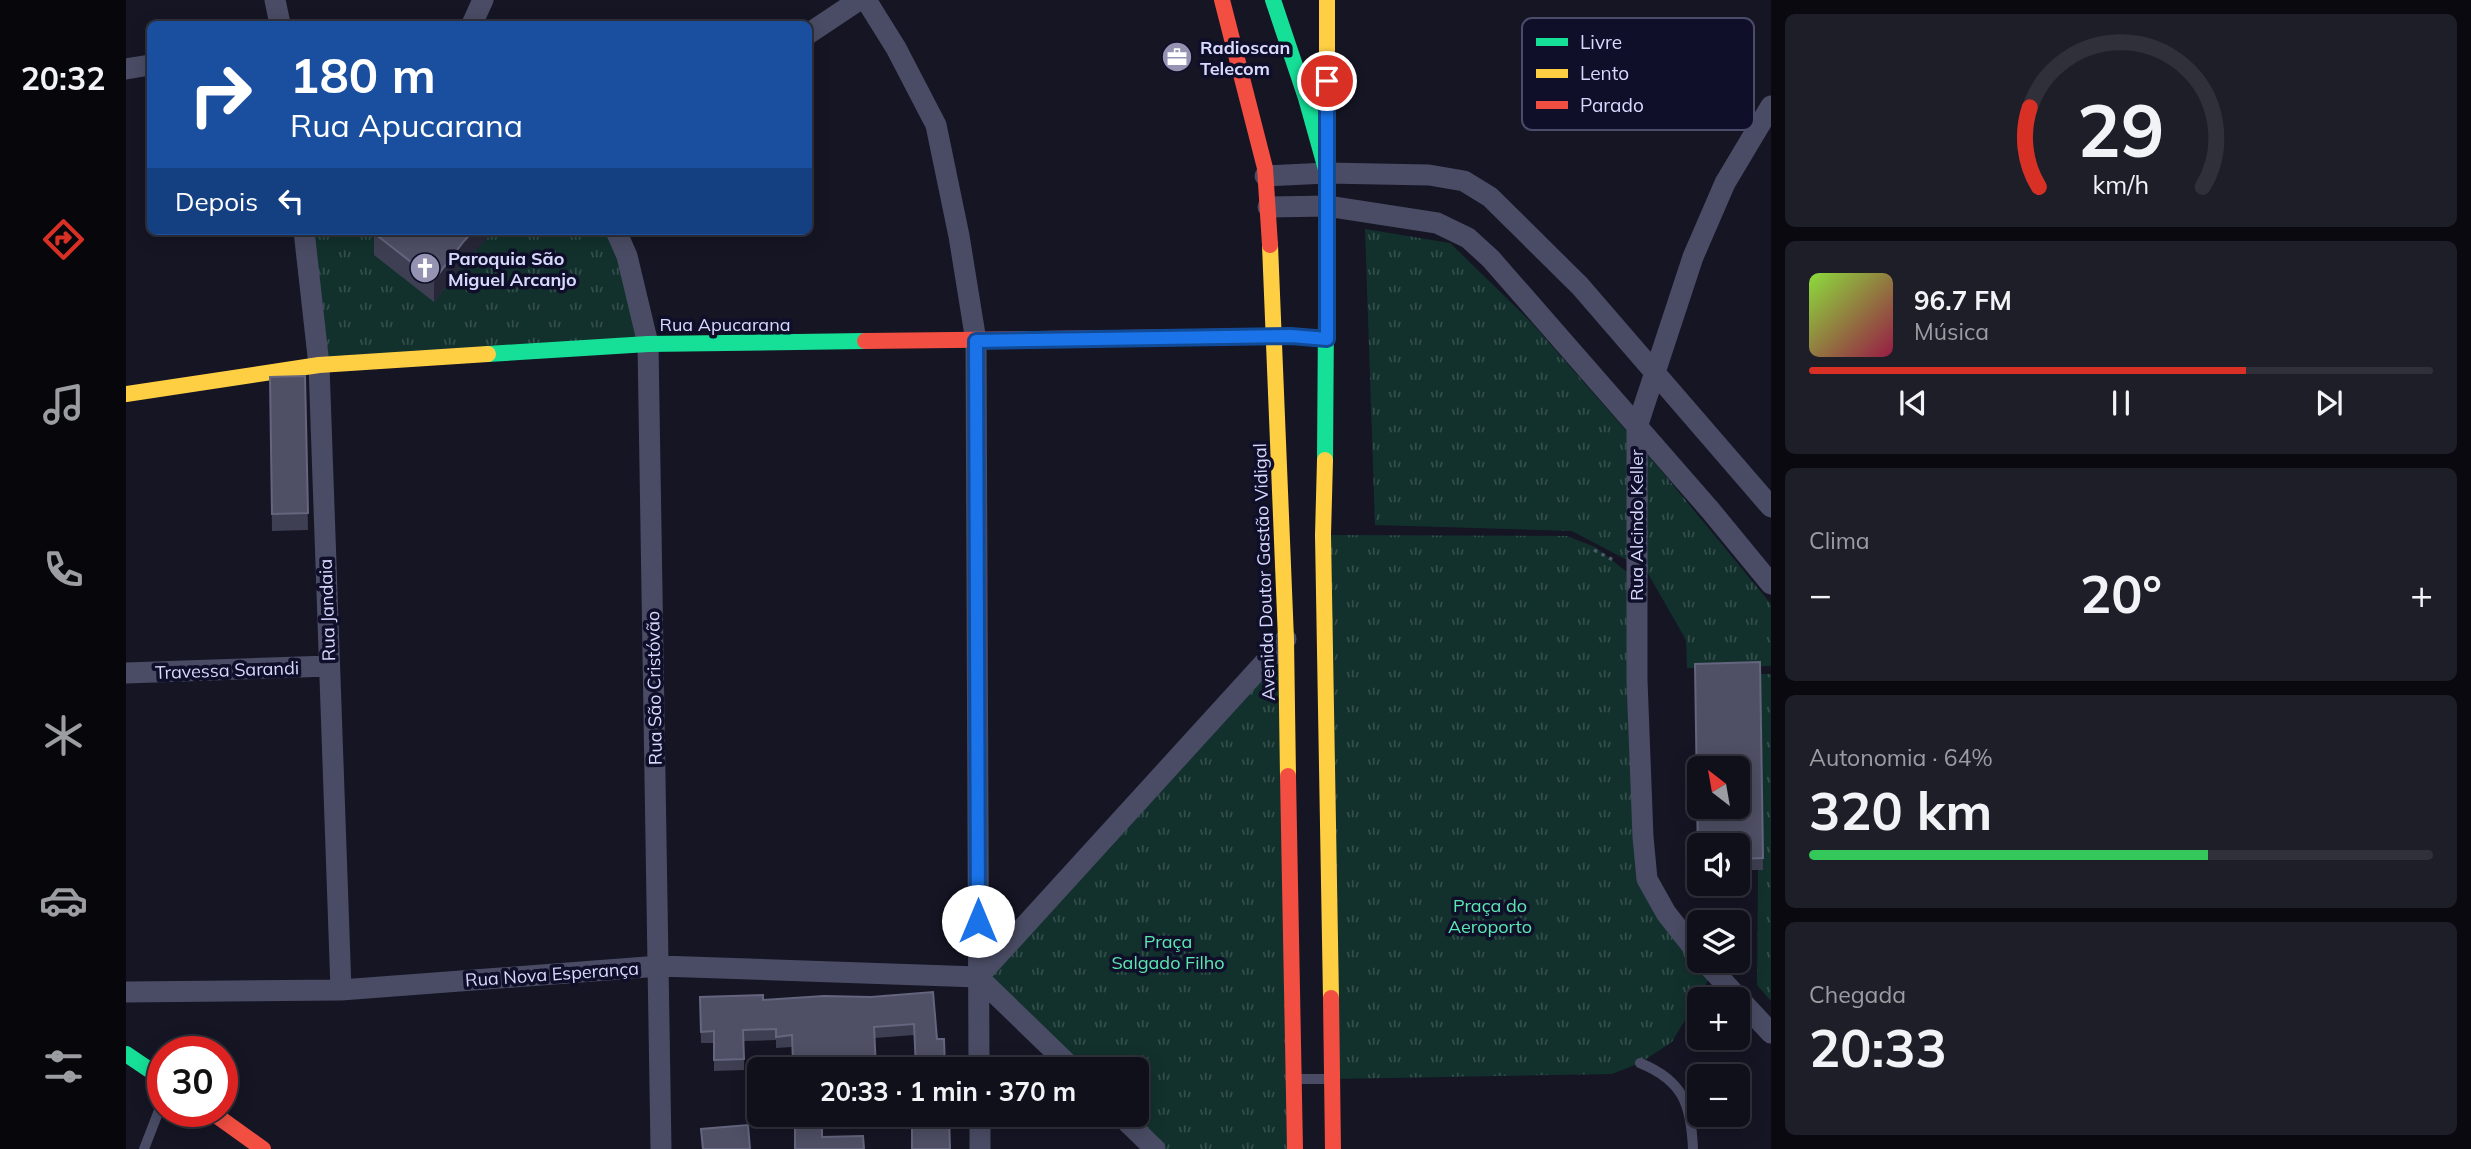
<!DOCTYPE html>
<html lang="pt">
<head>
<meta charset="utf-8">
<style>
  :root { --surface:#10101b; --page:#1e1e28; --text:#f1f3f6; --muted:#9c9da3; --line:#30303a; --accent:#d93025 }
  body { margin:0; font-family:Mulish,sans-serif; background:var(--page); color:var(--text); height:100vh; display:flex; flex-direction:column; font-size:26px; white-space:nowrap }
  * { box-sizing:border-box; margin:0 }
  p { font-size:23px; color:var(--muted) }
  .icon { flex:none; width:38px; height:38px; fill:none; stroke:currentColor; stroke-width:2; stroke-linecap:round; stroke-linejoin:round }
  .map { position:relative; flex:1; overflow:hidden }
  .details { display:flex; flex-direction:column; gap:14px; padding:14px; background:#09090f; width:700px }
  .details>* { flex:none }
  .hud { position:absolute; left:21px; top:21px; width:665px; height:214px; border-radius:10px; box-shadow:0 4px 18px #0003,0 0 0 2px var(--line); background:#1a4fa0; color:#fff; overflow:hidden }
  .needle { width:46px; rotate:329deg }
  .fabs { position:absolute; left:1561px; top:756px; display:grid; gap:14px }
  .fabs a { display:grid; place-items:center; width:63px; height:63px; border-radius:10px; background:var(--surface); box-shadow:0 4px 18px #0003,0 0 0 2px var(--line); font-size:35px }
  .speed { position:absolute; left:21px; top:1036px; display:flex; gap:14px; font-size:35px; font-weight:700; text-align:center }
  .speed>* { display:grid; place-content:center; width:91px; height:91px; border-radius:50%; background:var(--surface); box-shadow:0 4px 18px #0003,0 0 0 2px var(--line); line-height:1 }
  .speed .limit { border:10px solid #d22; background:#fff; color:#111 }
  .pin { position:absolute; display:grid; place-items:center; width:60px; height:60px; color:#fff; margin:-30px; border:4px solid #fff; border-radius:50%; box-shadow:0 2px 7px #0007 }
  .me { position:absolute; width:77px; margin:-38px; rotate:0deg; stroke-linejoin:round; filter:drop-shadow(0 0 5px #0008) }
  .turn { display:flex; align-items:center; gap:24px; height:147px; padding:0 28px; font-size:32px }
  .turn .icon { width:91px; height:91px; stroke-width:2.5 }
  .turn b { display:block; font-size:49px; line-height:60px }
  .then { display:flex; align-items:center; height:66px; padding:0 28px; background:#0003; gap:14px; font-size:26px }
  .big { font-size:52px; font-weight:700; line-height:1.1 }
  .details .card { flex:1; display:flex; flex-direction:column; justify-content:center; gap:10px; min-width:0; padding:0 24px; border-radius:10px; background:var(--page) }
  .details .dial { align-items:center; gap:0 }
  .dial svg { height:182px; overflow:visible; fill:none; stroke:var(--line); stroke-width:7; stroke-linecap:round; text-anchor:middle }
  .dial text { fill:var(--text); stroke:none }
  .song { display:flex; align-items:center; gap:21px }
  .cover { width:84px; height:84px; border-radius:10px; background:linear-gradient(135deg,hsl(90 70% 55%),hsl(340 70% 35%)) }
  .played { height:7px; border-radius:4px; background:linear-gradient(90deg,var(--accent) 70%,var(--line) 70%) }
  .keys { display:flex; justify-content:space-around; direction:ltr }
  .heat { display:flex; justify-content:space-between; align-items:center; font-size:38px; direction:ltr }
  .charge { height:10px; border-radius:5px; background:linear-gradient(90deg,#34c759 64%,var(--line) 0) }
  .trip { position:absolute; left:621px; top:1057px; width:402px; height:70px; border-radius:10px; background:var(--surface); box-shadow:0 4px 18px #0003,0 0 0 2px var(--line); font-weight:700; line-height:70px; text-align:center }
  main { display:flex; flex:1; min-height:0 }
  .menu { display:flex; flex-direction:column; width:126px; justify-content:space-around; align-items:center; background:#06060b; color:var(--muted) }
  .menu .icon { width:49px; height:49px }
  .menu .active { color:var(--accent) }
  .menu b { font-size:32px; color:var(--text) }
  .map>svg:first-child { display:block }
  .park { fill:url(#park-tufts) }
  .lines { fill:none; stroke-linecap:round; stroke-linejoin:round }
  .path { stroke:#495c68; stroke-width:3.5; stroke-dasharray:3.5 5; stroke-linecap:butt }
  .lane { stroke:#4a4c65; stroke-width:10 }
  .street { stroke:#4a4c65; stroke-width:21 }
  .fast { stroke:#16e098; stroke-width:16 }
  .slow { stroke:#ffcf43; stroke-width:16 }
  .jam { stroke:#f24e42; stroke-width:16 }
  .wall { fill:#3f3f53 }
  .shaded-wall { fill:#272738 }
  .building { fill:#4f4f65; stroke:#64657e; stroke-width:2; fill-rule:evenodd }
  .route-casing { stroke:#114b97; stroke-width:18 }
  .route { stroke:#1a73e8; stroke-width:12 }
  .labels { text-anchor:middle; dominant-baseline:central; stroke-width:7; stroke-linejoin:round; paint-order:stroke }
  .poi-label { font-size:18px; font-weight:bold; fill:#d8d9ff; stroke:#0f0f2a; text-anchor:start }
  .street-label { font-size:18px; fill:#d8d9ff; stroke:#0f0f2a }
  .park-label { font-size:18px; fill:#5be8b0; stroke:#0f0f2a }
  .key { fill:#0f0f2a; stroke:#4b4c6a; stroke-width:2 }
  .key-label { font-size:19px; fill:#d8d9ff }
</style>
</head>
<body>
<main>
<nav class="menu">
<b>20:32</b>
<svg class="icon active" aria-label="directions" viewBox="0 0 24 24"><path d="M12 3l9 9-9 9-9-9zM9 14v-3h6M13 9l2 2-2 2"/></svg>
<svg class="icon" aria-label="music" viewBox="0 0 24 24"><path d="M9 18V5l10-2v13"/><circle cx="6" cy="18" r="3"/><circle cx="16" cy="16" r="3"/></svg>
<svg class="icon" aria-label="phone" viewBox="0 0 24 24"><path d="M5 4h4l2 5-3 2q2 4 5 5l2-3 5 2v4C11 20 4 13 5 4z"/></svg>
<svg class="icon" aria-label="climate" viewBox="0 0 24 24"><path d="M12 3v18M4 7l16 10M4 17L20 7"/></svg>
<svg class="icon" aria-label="car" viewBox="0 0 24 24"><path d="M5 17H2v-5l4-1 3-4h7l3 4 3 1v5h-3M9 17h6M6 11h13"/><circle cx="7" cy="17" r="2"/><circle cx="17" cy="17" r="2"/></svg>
<svg class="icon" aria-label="filters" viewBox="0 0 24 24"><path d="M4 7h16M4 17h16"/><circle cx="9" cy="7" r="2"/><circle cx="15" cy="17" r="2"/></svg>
</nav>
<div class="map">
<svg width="1645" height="1149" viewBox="0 0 1645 1149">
  <defs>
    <pattern id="park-tufts" width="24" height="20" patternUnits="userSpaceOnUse" patternTransform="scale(1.75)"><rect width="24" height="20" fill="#12312d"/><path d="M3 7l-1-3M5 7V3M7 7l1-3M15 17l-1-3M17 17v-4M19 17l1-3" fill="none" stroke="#344e4c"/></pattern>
  </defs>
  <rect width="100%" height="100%" fill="#151524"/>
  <path class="park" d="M1239,229L1324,243L1405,322L1538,474L1645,604V666L1561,668L1560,640L1520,570L1446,531L1249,525Z
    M178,231H490L521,341L193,365Z
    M1197,535L1441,536L1469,547L1510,579L1521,879L1587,972L1546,1042L1514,1063L1486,1074L1207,1079Z
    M1160,639L1170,1149H1029L994,1115H1012V1069H947L852,977Z
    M1634,674H1645V1001L1631,985Z"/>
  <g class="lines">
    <path class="path" d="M1468,550L1489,561"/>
    <path class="lane" d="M1514,1063C1558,1081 1565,1105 1567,1149
      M1170,1079H1206
      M18,1149L37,1100"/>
    <path class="street" d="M149,0L154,24
      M740,0L770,48L810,125L833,236L850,341L853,1069
      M346,24L357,0
      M682,34L733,0
      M0,69L24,65
      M1139,176L1201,173L1303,175L1338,181L1364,197L1454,286L1645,507
      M1142,207L1201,206L1311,223L1342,238L1365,259L1585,511L1645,584
      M178,231L193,365L215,990
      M490,231L501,256L522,344L535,1149
      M0,673L203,666
      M1573,955L1540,913L1521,879L1517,837L1511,680V427L1567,257L1599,183L1645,106
      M1578,961L1645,1033
      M852,977L1160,639
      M852,977L947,1069
      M0,992L215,990L534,966L852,977
      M854,1115V1149
      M994,1115L1029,1149"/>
    <path class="fast" d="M1147,0L1180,98L1201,173L1199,460
      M362,354L522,344L739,341
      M0,1054L37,1079"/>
    <path class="slow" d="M1201,0V139
      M1144,245L1160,639L1162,776
      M0,394L193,365L362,354
      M1199,460L1197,535L1205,998"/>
    <path class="jam" d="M1096,0L1139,168L1144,245
      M739,341L1165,336L1201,339
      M1162,776L1169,1149
      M1205,998L1207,1149
      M84,1111L137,1149"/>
  </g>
  <path class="wall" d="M248,233L338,263L308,302L248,255Z
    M179,376L182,530L146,531L144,377Z
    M1634,662L1637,870H1612V845H1573L1572,871L1569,664Z
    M574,997L637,1000L745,997L811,1039L819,1069H790L788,1035L749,1038L750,1069H667L666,1047L650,1048V1040L618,1041V1070L588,1071V1043H575Z
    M770,1115H825V1125L771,1127Z"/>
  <path class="shaded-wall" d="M347,231H368L338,263L308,302V280L338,241Z"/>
  <path class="building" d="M248,231H347L338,241L308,280L248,233Z
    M179,376L182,513L146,514L144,377Z
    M1634,662L1637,858L1612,859V845H1573L1572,860L1569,664ZM1573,768H1612V807H1573Z
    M807,992L811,1039H818L819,1069H790L788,1024L748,1027L750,1069H720V1062L667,1063L666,1035L650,1037V1029L617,1030L618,1059L588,1060V1031L575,1032L574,997L637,995V1000L698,996L745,997Z
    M771,1115H823L824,1149H786V1115Z
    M669,1122L696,1123V1137L737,1136L738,1149H669Z
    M622,1125L624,1149H577L575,1129Z"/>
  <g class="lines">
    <g class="route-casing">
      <path id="route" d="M852,921L850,341L1165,336L1201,339V81"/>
    </g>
    <use href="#route" class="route"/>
  </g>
  <defs>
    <g id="office-disc" transform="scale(1.575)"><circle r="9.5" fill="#9494b2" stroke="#0f0f2a"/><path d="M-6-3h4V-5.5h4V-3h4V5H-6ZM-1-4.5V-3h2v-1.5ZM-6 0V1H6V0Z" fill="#fff"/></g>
    <g id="church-disc" transform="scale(1.575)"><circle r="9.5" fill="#9494b2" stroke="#0f0f2a"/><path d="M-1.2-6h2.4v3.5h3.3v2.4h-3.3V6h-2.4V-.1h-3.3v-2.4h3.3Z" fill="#fff"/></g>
  </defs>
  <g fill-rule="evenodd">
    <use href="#office-disc" x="1051" y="57"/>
    <use href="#church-disc" x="299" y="268"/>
  </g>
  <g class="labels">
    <g class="poi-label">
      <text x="1074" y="47">Radioscan<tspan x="1074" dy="21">Telecom</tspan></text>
      <text x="322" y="258">Paroquia São<tspan x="322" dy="21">Miguel Arcanjo</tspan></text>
    </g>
    <g class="street-label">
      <text x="599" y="324">Rua Apucarana</text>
      <text transform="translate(1510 525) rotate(-90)">Rua Alcindo Keller</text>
      <text transform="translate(1138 572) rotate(-92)">Avenida Doutor Gastão Vidigal</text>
      <text transform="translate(201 610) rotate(-92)">Rua Jandaia</text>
      <text transform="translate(101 670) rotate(-2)">Travessa Sarandi</text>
      <text transform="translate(528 688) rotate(-91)">Rua São Cristóvão</text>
      <text transform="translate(426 974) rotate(-4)">Rua Nova Esperança</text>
    </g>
    <g class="park-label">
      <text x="1364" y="905">Praça do<tspan x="1364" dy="21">Aeroporto</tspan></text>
      <text x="1042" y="941">Praça<tspan x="1042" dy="21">Salgado Filho</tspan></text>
    </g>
  </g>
  <rect x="1396" y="18" width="232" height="112" rx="10" class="key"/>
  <rect x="1410" y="38" width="32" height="8" fill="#16e098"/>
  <rect x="1410" y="69" width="32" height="9" fill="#ffcf43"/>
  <rect x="1410" y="101" width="32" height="8" fill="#f24e42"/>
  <g class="key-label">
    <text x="1454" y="49">Livre</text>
    <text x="1454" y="80">Lento</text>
    <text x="1454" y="112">Parado</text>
  </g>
</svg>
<div class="fabs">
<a><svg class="needle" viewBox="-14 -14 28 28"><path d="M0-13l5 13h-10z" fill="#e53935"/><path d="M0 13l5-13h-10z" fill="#9c9da3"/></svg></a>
<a><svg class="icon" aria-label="sound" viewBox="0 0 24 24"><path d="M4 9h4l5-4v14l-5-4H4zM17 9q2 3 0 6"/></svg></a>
<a><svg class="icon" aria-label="layers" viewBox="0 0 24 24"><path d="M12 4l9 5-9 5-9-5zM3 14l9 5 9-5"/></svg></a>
<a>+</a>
<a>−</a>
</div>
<div class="speed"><div class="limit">30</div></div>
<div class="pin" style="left:1201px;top:81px;background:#d93025"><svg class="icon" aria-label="arrive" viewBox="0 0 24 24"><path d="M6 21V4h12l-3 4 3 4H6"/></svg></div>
<svg class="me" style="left:852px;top:921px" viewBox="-20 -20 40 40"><circle r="19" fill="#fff"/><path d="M0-13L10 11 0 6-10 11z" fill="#1a73e8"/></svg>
<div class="trip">20:33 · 1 min · 370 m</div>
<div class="hud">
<div class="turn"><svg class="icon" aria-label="right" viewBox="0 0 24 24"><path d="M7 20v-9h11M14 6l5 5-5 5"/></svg><div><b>180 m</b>Rua Apucarana</div></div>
<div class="then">Depois<svg class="icon" aria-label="left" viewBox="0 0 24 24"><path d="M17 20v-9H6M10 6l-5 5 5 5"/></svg></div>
</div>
</div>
<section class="details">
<div class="card dial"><svg viewBox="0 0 100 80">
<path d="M14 69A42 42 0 1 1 86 69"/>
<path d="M14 69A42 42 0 0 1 10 34" stroke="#d93025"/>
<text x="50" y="56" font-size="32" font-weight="700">29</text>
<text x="50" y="72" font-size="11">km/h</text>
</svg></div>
<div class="card">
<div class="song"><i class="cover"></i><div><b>96.7 FM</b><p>Música</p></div></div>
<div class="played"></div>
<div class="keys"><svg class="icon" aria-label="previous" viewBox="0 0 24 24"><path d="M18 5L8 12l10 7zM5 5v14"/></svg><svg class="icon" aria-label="pause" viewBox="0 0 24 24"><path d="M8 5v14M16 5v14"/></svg><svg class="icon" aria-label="next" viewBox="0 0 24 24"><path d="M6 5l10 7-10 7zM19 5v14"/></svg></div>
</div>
<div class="card"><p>Clima</p>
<div class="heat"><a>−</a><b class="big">20°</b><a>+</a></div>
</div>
<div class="card"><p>Autonomia · 64%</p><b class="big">320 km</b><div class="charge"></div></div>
<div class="card"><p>Chegada</p><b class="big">20:33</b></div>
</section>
</main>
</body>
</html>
